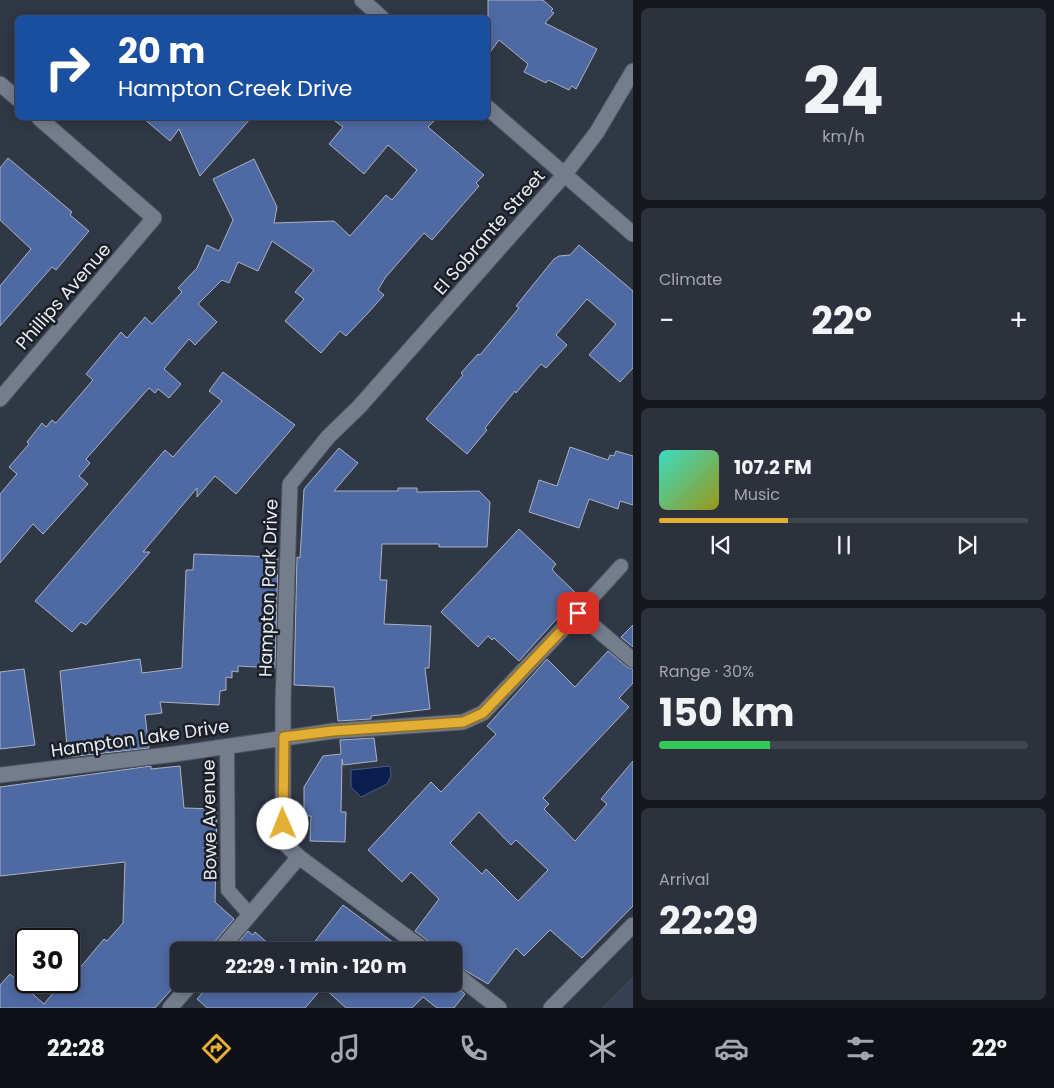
<!DOCTYPE html>
<html lang="en">
<head>
<meta charset="utf-8">
<style>
  :root { --surface:#242934; --page:#2c313c; --text:#f1f3f6; --muted:#a3a6ac; --line:#41454f; --accent:#e2ae34 }
  body { margin:0; font-family:Poppins,sans-serif; background:var(--page); color:var(--text); height:100vh; display:flex; flex-direction:column; font-size:19px; white-space:nowrap }
  * { box-sizing:border-box; margin:0 }
  p { font-size:16px; color:var(--muted) }
  .icon { flex:none; width:28px; height:28px; fill:none; stroke:currentColor; stroke-width:2; stroke-linecap:round; stroke-linejoin:round }
  .map { position:relative; flex:1; overflow:hidden }
  .details { display:flex; flex-direction:column; gap:8px; padding:8px; background:#14171d; width:421px }
  .details>* { flex:none }
  .top-card { position:absolute; left:15px; top:15px; width:475px; height:105px; border-radius:8px; box-shadow:0 2px 12px #0003,0 0 0 1px var(--line); background:#1a4fa0; color:#fff; overflow:hidden }
  .speed { position:absolute; left:15px; top:928px; display:flex; gap:10px; font-size:25px; font-weight:700; text-align:center }
  .speed>* { display:grid; place-content:center; width:65px; height:65px; border-radius:50%; background:var(--surface); box-shadow:0 2px 12px #0003,0 0 0 1px var(--line); line-height:1 }
  .speed .limit { border:2px solid #111; border-radius:8px; background:#fff; color:#111 }
  .pin { position:absolute; display:grid; place-items:center; width:42px; height:42px; color:#fff; margin:-21px; border-radius:10px; box-shadow:0 2px 8px #0006 }
  .me { position:absolute; width:55px; margin:-28px; rotate:359deg; stroke-linejoin:round; filter:drop-shadow(0 0 4px #0008) }
  .turn { display:flex; align-items:center; gap:18px; height:105px; padding:0 20px; font-size:22px }
  .turn .icon { width:65px; height:65px; stroke-width:2.5 }
  .turn b { display:block; font-size:35px; line-height:42px }
  .big { font-size:38px; font-weight:700; line-height:1.1 }
  .details .tile { flex:1; display:flex; flex-direction:column; justify-content:center; gap:8px; min-width:0; padding:0 18px; border-radius:8px; background:var(--page) }
  .details .dial { align-items:center; gap:0 }
  .dial b { font-size:65px; line-height:1 }
  .song { display:flex; align-items:center; gap:15px }
  .cover { width:60px; height:60px; border-radius:8px; background:linear-gradient(135deg,hsl(170 70% 55%),hsl(60 70% 35%)) }
  .played { height:5px; border-radius:2px; background:linear-gradient(90deg,var(--accent) 35%,var(--line) 35%) }
  .keys { display:flex; justify-content:space-around; direction:ltr }
  .heat { display:flex; justify-content:space-between; align-items:center; font-size:28px; direction:ltr }
  .charge { height:8px; border-radius:4px; background:linear-gradient(90deg,#34c759 30%,var(--line) 0) }
  .trip { position:absolute; left:170px; top:942px; width:292px; height:50px; border-radius:8px; background:var(--surface); box-shadow:0 2px 12px #0003,0 0 0 1px var(--line); font-weight:700; line-height:50px; text-align:center }
  .dock { display:flex; height:80px; justify-content:space-around; align-items:center; background:#0e1015; color:var(--muted) }
  .dock .icon { width:35px; height:35px }
  .dock .selected { color:var(--accent) }
  .dock b { font-size:22px; color:var(--text) }
  main { display:flex; flex:1; min-height:0 }
  .map>svg:first-child { display:block }
  .built { fill:#374054 }
  .water { fill:#0a1f50; stroke:#4c5c81 }
  .building { fill:#4f6aa3; stroke:#a9b2c3; fill-rule:evenodd }
  .lines { fill:none; stroke-linecap:round; stroke-linejoin:round }
  .lane-casing { stroke:#4e545f; stroke-width:16 }
  .street-casing { stroke:#4e545f; stroke-width:17 }
  .lane { stroke:#757d8d; stroke-width:14 }
  .street { stroke:#757d8d; stroke-width:15 }
  .route-casing { stroke:#937122; stroke-width:12 }
  .route { stroke:#e2ae34; stroke-width:9 }
  .labels { text-anchor:middle; dominant-baseline:central; stroke-width:5; stroke-linejoin:round; paint-order:stroke }
  .street-label { font-size:18px; fill:#e7ebf4; stroke:#1b1f25 }
</style>
</head>
<body>
<main>
<div class="map">
<svg width="633" height="1008" viewBox="0 0 633 1008">
  <rect width="100%" height="100%" fill="#303745"/>
  <path class="built" d="M633,976V1008H601Z"/>
  <path class="water" d="M390,766L391,776L387,784L361,797L351,787V770Z"/>
  <path class="building" d="M488,0H543L553,9L551,11L554,13L545,23L597,49L576,89L572,86L569,90L548,80L546,83L524,72L528,64L499,40L488,55Z
    M143,118H251L200,176L179,129L170,141Z
    M331,118H437L428,127L484,175L476,183L479,186L432,240L424,233L385,278L378,290L384,295L368,313L346,336L340,331L321,353L285,321L304,299L295,292L314,270L272,241L258,271L238,262L229,283L222,280L198,304L217,322L195,345L189,339L164,369L181,384L169,398L158,389L155,393L149,388L86,459L90,463L79,476L88,484L43,534L33,524L0,563V494L17,474L9,467L29,444L27,442L42,423L46,427L52,420L56,423L93,380L86,374L121,332L127,338L145,317L152,324L182,292L178,288L197,268L207,245L219,251L233,220L213,179L254,159L277,207L274,223L334,221L350,236L386,195L392,200L417,170L388,145L364,174L329,144L343,127Z
    M8,158L72,212L70,215L89,231L56,270L52,267L0,326V286L31,249L0,220V168Z
    M579,245L633,291V368L620,382L589,355L616,324L587,299L556,335L567,345L546,368L541,364L516,393L515,391L485,428L487,430L467,454L426,419L463,375L461,373L478,354L480,355L519,308L516,306L554,259L559,256L570,255Z
    M223,372L295,425L236,494L215,476L197,497V488L143,552H150L126,580L86,625L81,622L72,632L35,601L165,450L173,457L222,401L209,391Z
    M570,447L608,460L610,455L614,456L616,451L633,456V505L620,501L618,509L589,499L579,528L529,512L539,480L557,486Z
    M339,448L358,463L334,491H398V488H417V492L479,491L490,502L487,547H439V544H382L380,580H387L384,624L431,626L429,668H425L430,709L371,716V719L338,721L334,687L294,685L297,557L300,558L304,489Z
    M519,529L556,564L552,569L555,573L578,595L519,661L494,638L492,640L488,636L478,647L441,612Z
    M194,554L278,557L275,668L238,666V672L232,671V678L226,677V690L220,691L219,705L160,702L162,713L145,715L149,748L68,757L60,671L140,659L142,673L182,668L186,570H193Z
    M633,625V647L621,637Z
    M608,651L627,667L633,669V683L619,698L629,707L543,798L549,804L544,809L575,841L607,804L601,799L633,761V906L582,958L550,930L524,956L516,948L488,984L454,964V951H435L432,944L415,931L439,899L411,872L402,882L368,850L431,782L441,792L496,734L487,726L547,659L575,687ZM479,812L511,845L516,840L548,870L518,901L486,869L482,874L450,843Z
    M24,669L35,745L0,749V672Z
    M374,738L377,761L343,765L342,759L341,812H346L345,842L310,841L311,816H304V787L323,756L341,754L340,740Z
    M151,766V769L180,766L184,808L217,809L215,902L234,919L212,945L210,951H179V981L155,1008H0V985L10,974L44,1004L63,981H69L104,939L107,941L123,923L125,862L0,876V787Z
    M343,905L402,949L404,946L411,951H300L305,945L309,949Z
    M248,931L253,935L255,932L277,951H231Z
    M210,984H453L465,994L454,1008H437L423,997L412,1008H346L323,987L305,1008H207L197,999Z"/>
  <g class="lines">
    <g class="lane-casing">
      <path id="lane" d="M578,613L621,566
        M227,746L228,890L250,915"/>
    </g>
    <g class="street-casing">
      <path id="street" d="M362,0L382,18
        M0,84L18,99
        M488,108L633,234
        M0,399L154,218L39,118
        M0,775L175,754L333,731L463,722L483,713L578,613L633,660
        M299,857L426,951
        M219,951L299,857L283,842V703L290,484L328,437L359,407L565,174L597,132L633,71
        M454,973L499,1008
        M170,1008L191,984
        M551,1008L633,925"/>
    </g>
    <use href="#lane" class="lane"/>
    <use href="#street" class="street"/>
  </g>
  <g class="lines">
    <g class="route-casing">
      <path id="route" d="M283,824L284,737L333,731L463,722L483,713L578,613"/>
    </g>
    <use href="#route" class="route"/>
  </g>
  <g class="labels">
    <g class="street-label">
      <text transform="translate(489 232) rotate(-49)">El Sobrante Street</text>
      <text transform="translate(63 296) rotate(-49)">Phillips Avenue</text>
      <text transform="translate(268 588) rotate(-88)">Hampton Park Drive</text>
      <text transform="translate(140 738) rotate(-8)">Hampton Lake Drive</text>
      <text transform="translate(209 820) rotate(-91)">Bowe Avenue</text>
    </g>
  </g>
</svg>
<div class="speed"><div class="limit">30</div></div>
<div class="pin" style="left:578px;top:613px;background:#d93025"><svg class="icon" aria-label="arrive" viewBox="0 0 24 24"><path d="M6 21V4h12l-3 4 3 4H6"/></svg></div>
<svg class="me" style="left:283px;top:824px" viewBox="-20 -20 40 40"><circle r="19" fill="#fff"/><path d="M0-13L10 11 0 6-10 11z" fill="#e2ae34"/></svg>
<div class="trip">22:29 · 1 min · 120 m</div>
<div class="top-card">
<div class="turn"><svg class="icon" aria-label="right" viewBox="0 0 24 24"><path d="M7 20v-9h11M14 6l5 5-5 5"/></svg><div><b>20 m</b>Hampton Creek Drive</div></div>
</div>
</div>
<section class="details">
<div class="tile dial"><b>24</b><p>km/h</p></div>
<div class="tile"><p>Climate</p>
<div class="heat"><a>−</a><b class="big">22°</b><a>+</a></div>
</div>
<div class="tile">
<div class="song"><i class="cover"></i><div><b>107.2 FM</b><p>Music</p></div></div>
<div class="played"></div>
<div class="keys"><svg class="icon" aria-label="previous" viewBox="0 0 24 24"><path d="M18 5L8 12l10 7zM5 5v14"/></svg><svg class="icon" aria-label="pause" viewBox="0 0 24 24"><path d="M8 5v14M16 5v14"/></svg><svg class="icon" aria-label="next" viewBox="0 0 24 24"><path d="M6 5l10 7-10 7zM19 5v14"/></svg></div>
</div>
<div class="tile"><p>Range · 30%</p><b class="big">150 km</b><div class="charge"></div></div>
<div class="tile"><p>Arrival</p><b class="big">22:29</b></div>
</section>
</main>
<nav class="dock">
<b>22:28</b>
<svg class="icon selected" aria-label="directions" viewBox="0 0 24 24"><path d="M12 3l9 9-9 9-9-9zM9 14v-3h6M13 9l2 2-2 2"/></svg>
<svg class="icon" aria-label="music" viewBox="0 0 24 24"><path d="M9 18V5l10-2v13"/><circle cx="6" cy="18" r="3"/><circle cx="16" cy="16" r="3"/></svg>
<svg class="icon" aria-label="phone" viewBox="0 0 24 24"><path d="M5 4h4l2 5-3 2q2 4 5 5l2-3 5 2v4C11 20 4 13 5 4z"/></svg>
<svg class="icon" aria-label="climate" viewBox="0 0 24 24"><path d="M12 3v18M4 7l16 10M4 17L20 7"/></svg>
<svg class="icon" aria-label="car" viewBox="0 0 24 24"><path d="M5 17H2v-5l4-1 3-4h7l3 4 3 1v5h-3M9 17h6M6 11h13"/><circle cx="7" cy="17" r="2"/><circle cx="17" cy="17" r="2"/></svg>
<svg class="icon" aria-label="filters" viewBox="0 0 24 24"><path d="M4 7h16M4 17h16"/><circle cx="9" cy="7" r="2"/><circle cx="15" cy="17" r="2"/></svg>
<b>22°</b>
</nav>
</body>
</html>
